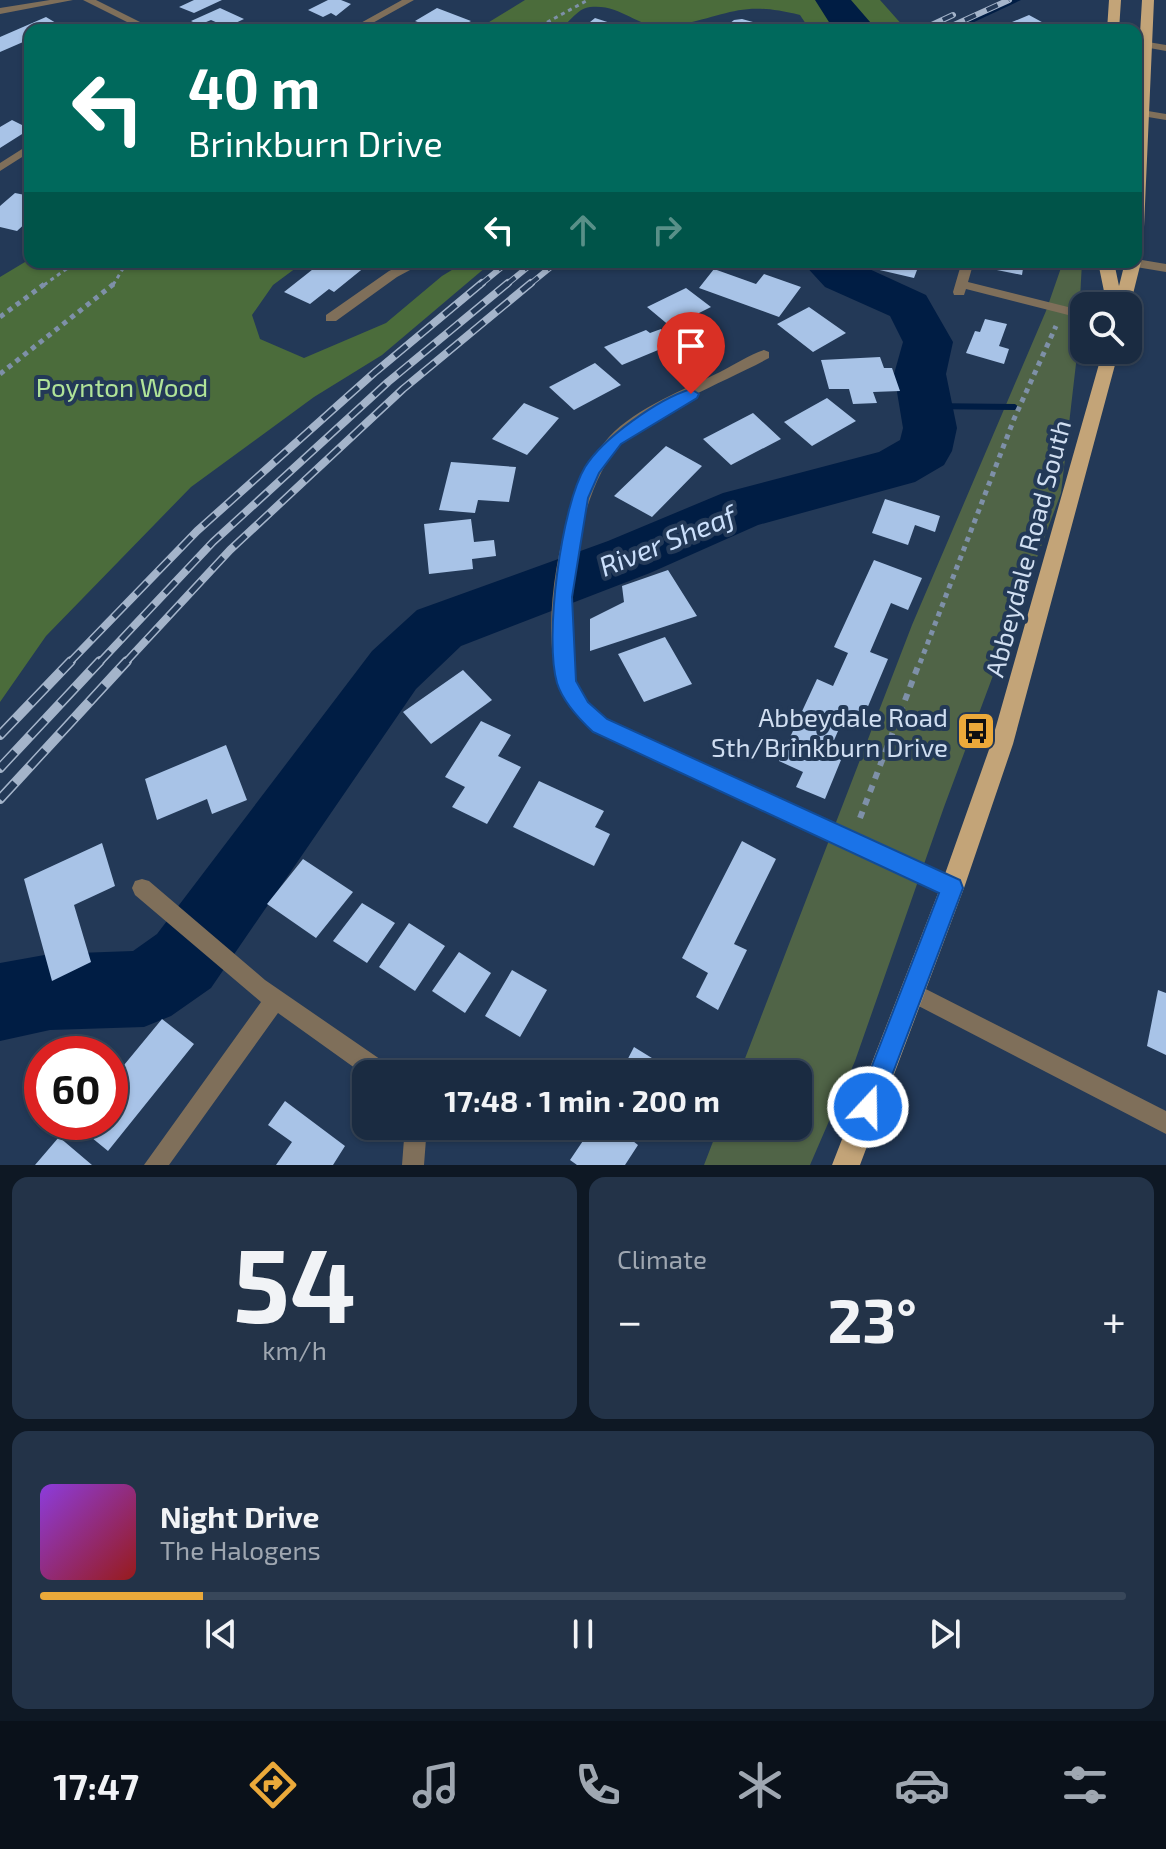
<!DOCTYPE html>
<html lang="en">
<head>
<meta charset="utf-8">
<style>
  :root { --surface:#1a2b41; --page:#233348; --text:#f1f3f6; --muted:#9fa7b1; --line:#38475a; --accent:#eba93a }
  body { margin:0; font-family:"Exo 2",sans-serif; background:var(--page); color:var(--text); height:100vh; display:flex; flex-direction:column; font-size:30px; white-space:nowrap }
  * { box-sizing:border-box; margin:0 }
  p { font-size:26px; color:var(--muted) }
  .icon { flex:none; width:44px; height:44px; fill:none; stroke:currentColor; stroke-width:2; stroke-linecap:round; stroke-linejoin:round }
  .map { position:relative; height:1165px; overflow:hidden }
  .panel { display:flex; flex-direction:column; gap:12px; padding:12px; background:#0e1824; flex:1 }
  .panel>* { flex:none }
  .hud { position:absolute; left:24px; top:24px; width:1118px; height:244px; border-radius:16px; box-shadow:0 2px 6px #0004,0 0 0 2px var(--line); background:#00695c; color:#fff; overflow:hidden }
  .buttons { position:absolute; left:1070px; top:292px; display:grid; gap:16px }
  .buttons a { display:grid; place-items:center; width:72px; height:72px; border-radius:16px; background:var(--surface); box-shadow:0 2px 6px #0004,0 0 0 2px var(--line); font-size:40px }
  .speed { position:absolute; left:24px; top:1036px; display:flex; gap:16px; font-size:40px; font-weight:700; text-align:center }
  .speed>* { display:grid; place-content:center; width:104px; height:104px; border-radius:50%; background:var(--surface); box-shadow:0 2px 6px #0004,0 0 0 2px var(--line); line-height:1 }
  .speed .limit { border:12px solid #d22; background:#fff; color:#111 }
  .pin { position:absolute; display:grid; place-items:center; width:68px; height:68px; color:#fff; margin:-82px -34px; border-radius:50% 50% 50% 0; rotate:-45deg; box-shadow:0 0 8px #0007 }
  .pin .icon { rotate:45deg }
  .me { position:absolute; width:88px; margin:-44px; rotate:21deg; stroke-linejoin:round; filter:drop-shadow(0 0 6px #0008) }
  .turn { display:flex; align-items:center; gap:28px; height:168px; padding:0 32px; font-size:36px }
  .turn .icon { width:104px; height:104px; stroke-width:2.5 }
  .turn b { display:block; font-size:56px; line-height:68px }
  .lanes { display:flex; align-items:center; height:76px; padding:0 32px; background:#0003; justify-content:center; gap:40px; direction:ltr }
  .lanes .off { opacity:.35 }
  .big { font-size:60px; font-weight:700; line-height:1.1 }
  .panel .tile { flex:1; display:flex; flex-direction:column; justify-content:center; gap:12px; min-width:0; padding:0 28px; border-radius:16px; background:var(--page) }
  .panel .dial { align-items:center; gap:0 }
  .dial b { font-size:104px; line-height:1 }
  .song { display:flex; align-items:center; gap:24px }
  .cover { width:96px; height:96px; border-radius:12px; background:linear-gradient(135deg,hsl(270 70% 55%),hsl(0 70% 35%)) }
  .played { height:8px; border-radius:4px; background:linear-gradient(90deg,var(--accent) 15%,var(--line) 15%) }
  .keys { display:flex; justify-content:space-around; direction:ltr }
  .heat { display:flex; justify-content:space-between; align-items:center; font-size:44px; direction:ltr }
  .panel .tiles { flex:1; display:grid; gap:12px; grid-template-columns:1fr 1fr }
  .tile:last-child { grid-column:span 2 }
  .trip { position:absolute; left:352px; top:1060px; width:460px; height:80px; border-radius:16px; background:var(--surface); box-shadow:0 2px 6px #0004,0 0 0 2px var(--line); font-weight:700; line-height:80px; text-align:center }
  .menu { display:flex; height:128px; justify-content:space-around; align-items:center; background:#0a111a; color:var(--muted) }
  .menu .icon { width:56px; height:56px }
  .menu .active { color:var(--accent) }
  .menu b { font-size:36px; color:var(--text) }
  .map>svg:first-child { display:block }
  .green { fill:#506447 }
  .forest { fill:#4b6c3b }
  .lines { fill:none; stroke-linecap:round; stroke-linejoin:round }
  .stream { fill:#001d44; fill-rule:evenodd }
  .river { fill:#001d44; fill-rule:evenodd }
  .building { fill:#a8c3e7 }
  .path-far2 { stroke:#7e90a8; stroke-width:3; stroke-dasharray:4 4; stroke-linecap:butt }
  .path-far1 { stroke:#7e90a8; stroke-width:5; stroke-dasharray:5 5; stroke-linecap:butt }
  .path { stroke:#7e90a8; stroke-width:6; stroke-dasharray:7 7; stroke-linecap:butt }
  .minor { fill:#7f6f5a; fill-rule:evenodd }
  .tertiary { fill:#7f6f5a; fill-rule:evenodd }
  .primary { fill:#c3a478; fill-rule:evenodd }
  .rail-far2-casing { stroke:#a4b4ca; stroke-width:6 }
  .rail-far1-casing { stroke:#a4b4ca; stroke-width:8 }
  .rail-casing { stroke:#a4b4ca; stroke-width:10 }
  .rail-far2 { stroke:#233957; stroke-width:4; stroke-dasharray:12; stroke-linecap:butt }
  .rail-far1 { stroke:#233957; stroke-width:5; stroke-dasharray:16; stroke-linecap:butt }
  .rail { stroke:#233957; stroke-width:7; stroke-dasharray:22; stroke-linecap:butt }
  .route { fill:#1a73e8; stroke:#114b97; stroke-width:2 }
  .labels { text-anchor:middle; dominant-baseline:central; stroke-width:8; stroke-linejoin:round; paint-order:stroke }
  .park-label { font-size:26px; fill:#b0e398; stroke:#233957 }
  .street-label { font-size:26px; fill:#d0def1; stroke:#233957 }
  .poi-label { font-size:26px; fill:#d0def1; stroke:#233957; text-anchor:end }
  .water-label { font-size:28px; font-style:italic; fill:#cbe0fc; stroke:#233957 }
</style>
</head>
<body>
<div class="map">
<svg width="1166" height="1165" viewBox="0 0 1166 1165">
  <rect width="100%" height="100%" fill="#233957"/>
  <path class="green" d="M1063,262H1082L1077,355L1061,493L944,807L855,1061L810,1165H704L719,1126H798V1074H739L912,625L1046,311Z"/>
  <path class="forest" d="M525,0H880L904,27L899,30H810L800,15C740,0 731,15 677,25C638,33 624,3 590,7C576,8 568,27 555,30C535,35 498,30 476,30Z
    M30,259L304,262L273,285L252,315L260,339L304,358L386,323L442,276L465,262H492L382,355L314,397L191,487L46,636L0,702V277Z"/>
  <g class="lines">
    <path class="stream" d="M1013,0H1021L957,30H949Z
      M926,403L1015,404L1019,407L1015,410L926,409L922,406Z"/>
    <path class="river" d="M815,0H851L877,30H834Z
      M802,262H854L926,295L953,342L946,374L957,428L952,451L944,465L915,482L758,525L650,573L461,646L416,689L211,988L171,1016L144,1027L50,1030L0,1041V963L50,954L133,951L157,934L372,651L417,610L608,541L723,493L879,452L900,440L903,428L894,374L903,342L890,316L825,287Z"/>
  </g>
  <path class="building" d="M194,0H222L194,13L179,7Z
    M328,0H341L351,4L336,16L331,13L323,17L308,10Z
    M220,8L244,19L227,27L211,20L199,25L191,21Z
    M437,8L471,21L458,28L449,24L439,30L415,21Z
    M1029,15L1051,27L1007,30L1000,27Z
    M46,17L61,26L50,30H30V39L0,52V37Z
    M595,18L629,29V30H580Z
    M742,19L778,29L777,30L724,28L734,20Z
    M12,120L30,129L0,148V127Z
    M15,193L30,196V219L17,231L0,227V206Z
    M322,262H371L334,292L329,289L310,304L284,292Z
    M873,262H920L914,278L871,268Z
    M972,262H1024L1022,275L972,265Z
    M714,269L756,284L764,274L801,287L779,317L699,288Z
    M686,288L711,307L671,327L647,307Z
    M809,307L846,333L813,352L777,324Z
    M985,319L1007,324L999,346L1009,349L1004,364L966,353L975,331L980,332Z
    M661,329L675,343L622,365L604,347L646,330L650,333Z
    M880,357L884,368H892L900,391L873,392L877,403L853,404L849,389H829L821,360Z
    M595,363L621,385L574,410L549,387Z
    M827,398L856,421L812,446L784,422Z
    M524,403L559,418L527,455L492,439Z
    M753,413L781,439L731,465L703,439Z
    M666,446L702,466L652,517L614,496Z
    M451,462L516,467L509,502L478,500L475,513L439,510Z
    M885,499L940,516L935,532L915,525L908,545L872,533Z
    M471,519L474,542L494,540L496,556L472,559L473,569L429,574L424,524Z
    M874,560L922,578L908,610L891,603L870,652L888,659L861,723L845,715L828,754L841,760L825,799L796,787L803,772L779,761L817,679L833,686L848,653L834,647Z
    M668,570L697,616L590,651V619L624,602L622,586Z
    M665,637L692,684L644,702L618,654Z
    M463,670L492,700L431,744L403,712Z
    M481,721L511,735L498,756L521,767L487,824L452,807L465,787L445,777Z
    M226,745L247,800L212,814L207,799L157,820L145,779Z
    M539,781L604,811L595,827L610,834L594,866L513,827Z
    M742,841L776,859L734,944L747,950L718,1010L696,997L708,973L682,958Z
    M102,843L115,886L74,905L91,962L52,981L24,879Z
    M303,859L353,892L316,938L267,904Z
    M362,903L395,923L367,963L333,941Z
    M409,923L445,946L415,991L379,967Z
    M459,952L491,973L465,1013L432,991Z
    M512,970L547,990L520,1037L485,1016Z
    M1158,990L1166,993V1055L1147,1046Z
    M162,1019L194,1044L108,1151L75,1124L110,1122V1082Z
    M634,1047L673,1071L672,1074H620Z
    M285,1101L345,1146L333,1165H276L292,1142L268,1125Z
    M593,1126H614L638,1145L625,1165H577L570,1160Z
    M59,1137L92,1165H35Z"/>
  <g class="lines">
    <path class="path-far2" d="M533,30L588,0
      M44,285L76,262
      M113,285L127,262"/>
    <path class="path-far1" d="M0,317L46,283
      M0,374L115,283
      M920,663L1014,419L1056,326"/>
    <path class="path" d="M860,818L920,661"/>
    <path class="minor" d="M83,0H96L156,30H143Z
      M402,0H414L360,30H348Z
      M1148,42L1166,45V51L1144,47V43Z
      M1136,109L1166,114V120L1136,115Z
      M30,144V152L0,171V163Z
      M1136,259L1166,264V272L1130,266L1124,262H1136Z
      M409,262H425L397,277L336,321H326V315L389,271Z
      M966,264L972,268L968,282L1084,311V319L966,289L964,295H954L953,292L960,268Z
      M764,350L769,352V358C725,382 655,408 621,443C578,488 555,625 576,683C581,698 595,710 606,721L959,881L962,888L959,895L952,897L594,731C579,718 565,702 558,682C538,618 564,486 609,437C637,407 684,390 720,372C734,365 749,355 764,350Z
      M142,879L149,881L265,980L390,1066L393,1074L366,1076L278,1013L169,1165H144L261,1002L135,895L132,888L135,881Z
      M912,982L1166,1111V1134L905,999L902,992L905,985Z
      M405,1126H427L424,1165H402Z"/>
    <path class="tertiary" d="M50,0H73L0,14V8Z"/>
    <path class="primary" d="M1109,0H1121L1119,30H1107Z
      M1142,0H1154L1144,227L1136,232V101Z
      M1136,258L1141,262L1130,306L1128,309V306H1107L1098,262H1114L1119,286L1125,262H1136Z
      M1103,350H1119L1013,744L964,888L860,1165H832L940,888L991,744Z"/>
    <g class="rail-far2-casing">
      <path id="rail-far2" d="M921,30L953,15
        M943,30L1009,0
        M480,285L508,262
        M506,285L534,262
        M529,285L557,262"/>
    </g>
    <g class="rail-far1-casing">
      <path id="rail-far1" d="M69,663L197,531L374,373L482,283
        M99,663L213,542L388,382L508,283
        M125,663L230,550L403,389L531,283"/>
    </g>
    <g class="rail-casing">
      <path id="rail" d="M0,735L71,661
        M0,768L100,661
        M0,799L127,661"/>
    </g>
    <use href="#rail-far2" class="rail-far2"/>
    <use href="#rail-far1" class="rail-far1"/>
    <use href="#rail" class="rail"/>
  </g>
  <path class="route" d="M691,389L699,394L697,398L621,444L599,473L588,498L572,597L576,681L588,702L607,719L960,880L963,888L880,1107L877,1116L868,1120L859,1116L856,1107L939,893L593,732C578,718 563,702 557,683C544,639 561,507 585,467C603,438 658,399 691,389Z"/>
  <defs>
    <g id="bus-square" transform="scale(2)"><rect x="-9" y="-9" width="18" height="18" rx="4" fill="#eba93a" stroke="#233957"/><path d="M-5-6H5V4H4V6H2V4H-2V6H-4V4H-5ZM-3.5-4V0h7V-4ZM-3.5 1.2v1.5H-2V1.2ZM2 1.2v1.5H3.5V1.2Z" fill="#111"/></g>
  </defs>
  <g fill-rule="evenodd">
    <use href="#bus-square" x="976" y="731"/>
  </g>
  <g class="labels">
    <g class="park-label">
      <text x="122" y="386">Poynton Wood</text>
    </g>
    <g class="street-label">
      <text transform="translate(1027 548) rotate(-75)">Abbeydale Road South</text>
    </g>
    <g class="poi-label">
      <text x="948" y="716">Abbeydale Road<tspan x="948" dy="30">Sth/Brinkburn Drive</tspan></text>
    </g>
    <g class="water-label">
      <text transform="translate(667 540) rotate(-22)">River Sheaf</text>
    </g>
  </g>
</svg>
<div class="buttons">
<a><svg class="icon" aria-label="search" viewBox="0 0 24 24"><circle cx="10" cy="10" r="6"/><path d="M15 15l6 6"/></svg></a>
</div>
<div class="speed"><div class="limit">60</div></div>
<div class="pin" style="left:691px;top:394px;background:#d93025"><svg class="icon" aria-label="arrive" viewBox="0 0 24 24"><path d="M6 21V4h12l-3 4 3 4H6"/></svg></div>
<svg class="me" style="left:868px;top:1107px" viewBox="-20 -20 40 40"><circle r="17" fill="#1a73e8" stroke="#fff" stroke-width="3"/><path d="M0-11L8 9 0 5-8 9z" fill="#fff"/></svg>
<div class="trip">17:48 · 1 min · 200 m</div>
<div class="hud">
<div class="turn"><svg class="icon" aria-label="left" viewBox="0 0 24 24"><path d="M17 20v-9H6M10 6l-5 5 5 5"/></svg><div><b>40 m</b>Brinkburn Drive</div></div>
<div class="lanes"><svg class="icon" aria-label="left" viewBox="0 0 24 24"><path d="M17 20v-9H6M10 6l-5 5 5 5"/></svg><svg class="icon off" aria-label="ahead" viewBox="0 0 24 24"><path d="M12 20V5M6 11l6-6 6 6"/></svg><svg class="icon off" aria-label="right" viewBox="0 0 24 24"><path d="M7 20v-9h11M14 6l5 5-5 5"/></svg></div>
</div>
</div>
<section class="panel">
<div class="tiles">
<div class="tile dial"><b>54</b><p>km/h</p></div>
<div class="tile"><p>Climate</p>
<div class="heat"><a>−</a><b class="big">23°</b><a>+</a></div>
</div>
<div class="tile">
<div class="song"><i class="cover"></i><div><b>Night Drive</b><p>The Halogens</p></div></div>
<div class="played"></div>
<div class="keys"><svg class="icon" aria-label="previous" viewBox="0 0 24 24"><path d="M18 5L8 12l10 7zM5 5v14"/></svg><svg class="icon" aria-label="pause" viewBox="0 0 24 24"><path d="M8 5v14M16 5v14"/></svg><svg class="icon" aria-label="next" viewBox="0 0 24 24"><path d="M6 5l10 7-10 7zM19 5v14"/></svg></div>
</div>
</div>
</section>
<nav class="menu">
<b>17:47</b>
<svg class="icon active" aria-label="directions" viewBox="0 0 24 24"><path d="M12 3l9 9-9 9-9-9zM9 14v-3h6M13 9l2 2-2 2"/></svg>
<svg class="icon" aria-label="music" viewBox="0 0 24 24"><path d="M9 18V5l10-2v13"/><circle cx="6" cy="18" r="3"/><circle cx="16" cy="16" r="3"/></svg>
<svg class="icon" aria-label="phone" viewBox="0 0 24 24"><path d="M5 4h4l2 5-3 2q2 4 5 5l2-3 5 2v4C11 20 4 13 5 4z"/></svg>
<svg class="icon" aria-label="climate" viewBox="0 0 24 24"><path d="M12 3v18M4 7l16 10M4 17L20 7"/></svg>
<svg class="icon" aria-label="car" viewBox="0 0 24 24"><path d="M5 17H2v-5l4-1 3-4h7l3 4 3 1v5h-3M9 17h6M6 11h13"/><circle cx="7" cy="17" r="2"/><circle cx="17" cy="17" r="2"/></svg>
<svg class="icon" aria-label="filters" viewBox="0 0 24 24"><path d="M4 7h16M4 17h16"/><circle cx="9" cy="7" r="2"/><circle cx="15" cy="17" r="2"/></svg>
</nav>
</body>
</html>
